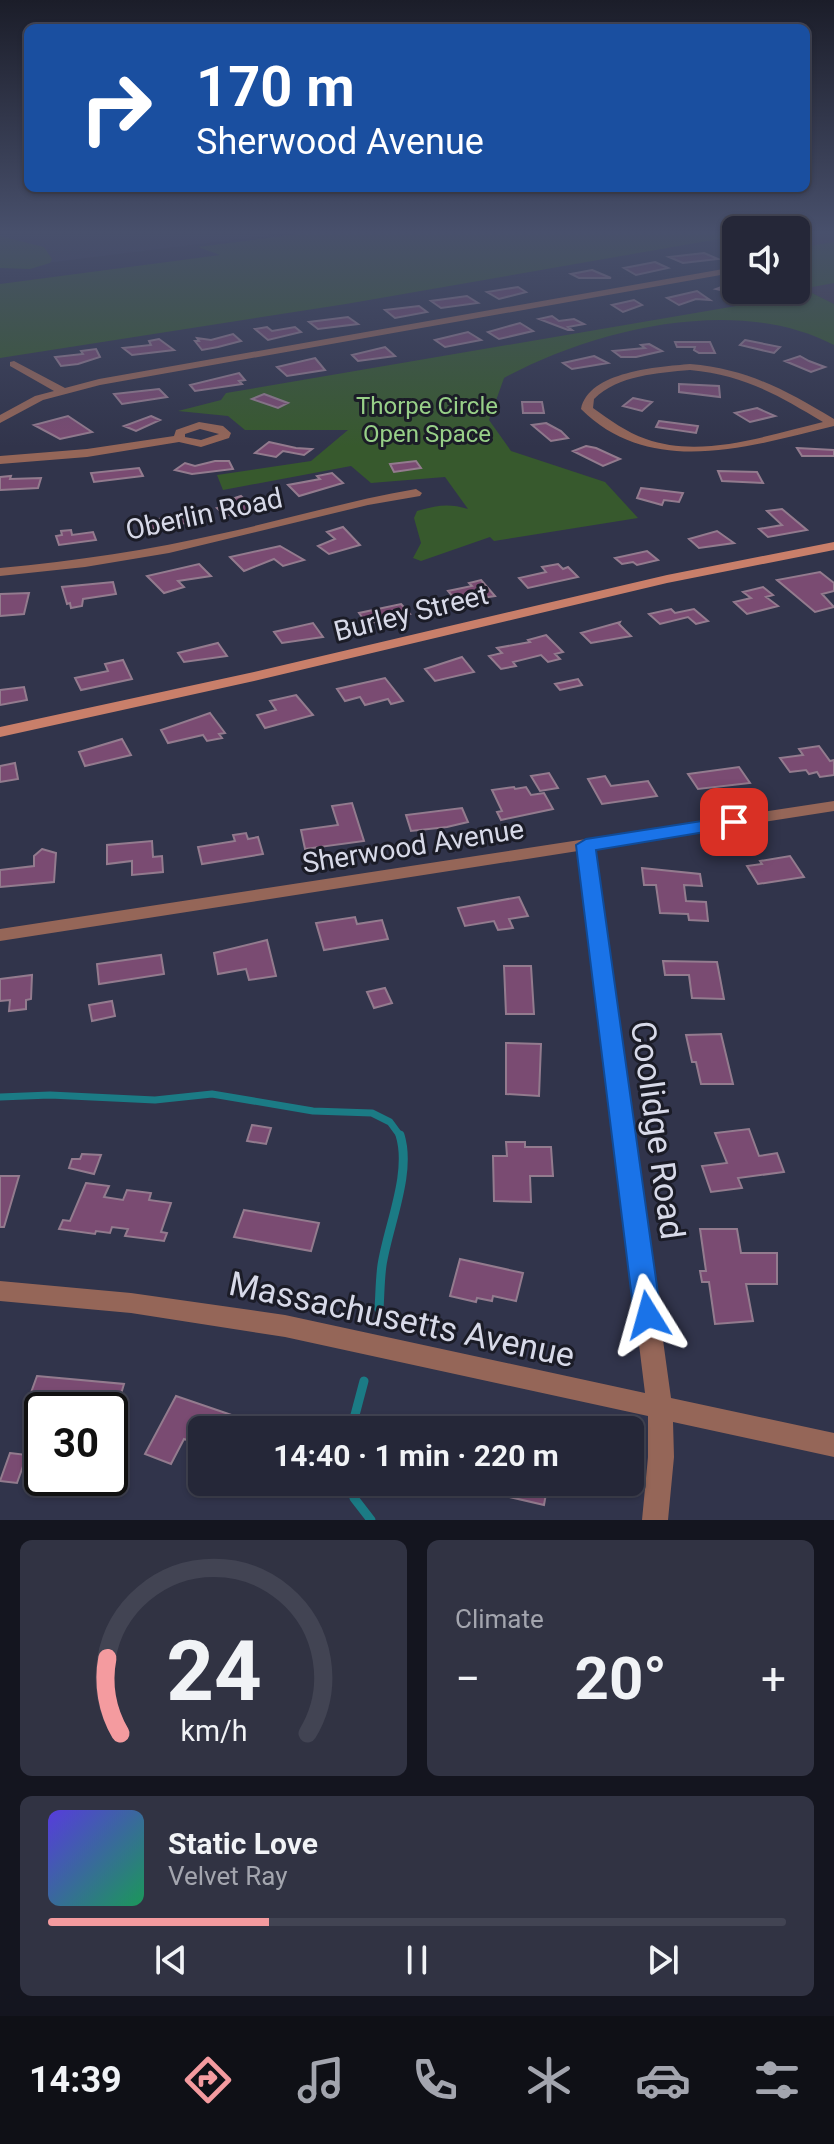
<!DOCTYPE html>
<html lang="en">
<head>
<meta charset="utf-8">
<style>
  :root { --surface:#252738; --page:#313343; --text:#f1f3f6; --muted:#a3a5ae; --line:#424453; --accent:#f49b9f }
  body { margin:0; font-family:Roboto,sans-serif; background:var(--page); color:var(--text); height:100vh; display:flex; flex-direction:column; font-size:30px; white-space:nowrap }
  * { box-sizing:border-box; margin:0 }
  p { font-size:26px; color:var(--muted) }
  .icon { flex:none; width:44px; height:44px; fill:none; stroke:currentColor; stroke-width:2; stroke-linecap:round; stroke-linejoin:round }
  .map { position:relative; height:1520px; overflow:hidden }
  .details { display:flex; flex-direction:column; gap:20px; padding:20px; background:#14151f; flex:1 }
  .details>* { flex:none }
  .banner { position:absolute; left:24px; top:24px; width:786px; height:168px; border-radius:12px; box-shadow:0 2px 6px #0004,0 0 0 2px var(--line); background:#1a4fa0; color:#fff; overflow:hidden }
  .fabs { position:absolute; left:722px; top:216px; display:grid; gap:16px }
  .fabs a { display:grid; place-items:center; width:88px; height:88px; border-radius:12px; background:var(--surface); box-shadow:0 2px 6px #0004,0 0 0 2px var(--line); font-size:40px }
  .speed { position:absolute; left:24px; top:1392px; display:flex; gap:16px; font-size:40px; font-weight:700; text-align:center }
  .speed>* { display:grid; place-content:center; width:104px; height:104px; border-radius:50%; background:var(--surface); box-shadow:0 2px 6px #0004,0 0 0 2px var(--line); line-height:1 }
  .speed .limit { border:4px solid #111; border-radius:12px; background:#fff; color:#111 }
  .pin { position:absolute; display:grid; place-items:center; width:68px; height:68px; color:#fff; margin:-34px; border-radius:16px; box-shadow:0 4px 12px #0006 }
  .me { position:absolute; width:88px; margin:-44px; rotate:352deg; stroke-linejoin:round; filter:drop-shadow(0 0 6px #0008) }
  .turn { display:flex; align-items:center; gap:28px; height:168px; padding:0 40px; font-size:36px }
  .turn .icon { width:104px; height:104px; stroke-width:2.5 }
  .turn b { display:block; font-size:56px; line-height:68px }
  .big { font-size:60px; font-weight:700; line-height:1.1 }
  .details .tile { flex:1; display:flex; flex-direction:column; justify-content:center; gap:12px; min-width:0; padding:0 28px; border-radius:12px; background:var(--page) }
  .details .dial { align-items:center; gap:0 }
  .dial svg { height:208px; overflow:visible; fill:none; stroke:var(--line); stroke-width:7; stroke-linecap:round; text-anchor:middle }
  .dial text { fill:var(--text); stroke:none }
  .song { display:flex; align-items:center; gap:24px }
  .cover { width:96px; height:96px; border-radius:12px; background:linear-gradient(135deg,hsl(250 70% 55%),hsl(150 70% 35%)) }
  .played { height:8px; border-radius:4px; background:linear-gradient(90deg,var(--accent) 30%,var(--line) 30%) }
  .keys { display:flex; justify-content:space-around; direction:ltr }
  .heat { display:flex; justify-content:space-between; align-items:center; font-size:44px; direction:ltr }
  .details .tiles { flex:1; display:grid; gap:20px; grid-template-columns:1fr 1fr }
  .tile:last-child { grid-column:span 2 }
  .trip { position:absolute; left:188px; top:1416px; width:456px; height:80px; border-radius:12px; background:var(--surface); box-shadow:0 2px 6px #0004,0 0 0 2px var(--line); font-weight:700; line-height:80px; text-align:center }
  .tab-bar { display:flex; height:128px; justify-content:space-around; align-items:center; background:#0f1016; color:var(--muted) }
  .tab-bar .icon { width:56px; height:56px }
  .tab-bar .selected { color:var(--accent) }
  .tab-bar b { font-size:36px; color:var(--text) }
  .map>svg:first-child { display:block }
  .built { fill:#383b59 }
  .education { fill:#403a4b }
  .green { fill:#37592d }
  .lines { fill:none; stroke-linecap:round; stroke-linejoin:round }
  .stream-far1 { stroke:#1b7b85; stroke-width:7 }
  .stream { stroke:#1b7b85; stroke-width:9 }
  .building { fill:#7a4b72; stroke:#937b8e; stroke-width:2 }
  .minor { fill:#956658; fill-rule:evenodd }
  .secondary { fill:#c97f6a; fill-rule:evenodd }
  .route { fill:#1a73e8; stroke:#114b97; stroke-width:2 }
  .labels { text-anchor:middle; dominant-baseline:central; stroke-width:6; stroke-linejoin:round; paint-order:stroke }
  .far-park-label { font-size:24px; fill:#98d088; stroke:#1b1c27 }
  .street-label { font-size:28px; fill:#d7d9e8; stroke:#1b1c27 }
  .near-street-label { font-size:34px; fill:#d7d9e8; stroke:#1b1c27 }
</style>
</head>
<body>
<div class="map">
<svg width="834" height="1520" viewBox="0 0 834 1520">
  <rect width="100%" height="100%" fill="#31344b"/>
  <path class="built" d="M0,234H280L46,263L0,242Z"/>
  <path class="education" d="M796,234H834V304L812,293L784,297L770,290H796Z"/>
  <path class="green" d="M299,234H736V236L346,304L0,358V284L220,255L198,247Z
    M0,236L44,247L52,259L50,263L30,269L0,268Z
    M834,242V283L807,288L796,282V248Z
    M812,293L834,304V345C738,294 594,329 504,378L489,420L511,451L605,482L638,518L494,541L490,537L421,561L413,558L421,543L414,518L417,511C437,505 449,503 468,509L445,477L371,483L351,466L223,490L217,475L311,461L348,430H245L228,416L178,411L221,400L226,393Z"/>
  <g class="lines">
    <path class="stream-far1" d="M0,1097L50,1095L155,1100L212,1094L313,1111L372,1113L390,1122L401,1137"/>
    <path class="stream" d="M379,1309C380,1294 380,1279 382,1265C388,1226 412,1173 400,1135
      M351,1430L364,1381
      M350,1482L354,1498L371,1520"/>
  </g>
  <path class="building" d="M704,253L718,259L683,263L669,257Z
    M655,262L668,268L636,275L624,268Z
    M592,270L611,278H579L571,274Z
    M724,286L736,290H756L743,295L716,289Z
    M518,287L526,292L499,299L487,292Z
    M697,291L710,300L696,299L679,305L667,298Z
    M467,296L478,303L441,308L431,301Z
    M634,300L642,305L623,312L612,305Z
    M419,306L427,312L395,318L385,310Z
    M552,316L559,321L574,319L584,324L568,327L572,330H568L539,319Z
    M348,317L358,324L318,329L309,322Z
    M520,323L533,331L499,339L488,332Z
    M267,327L272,331L295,327L301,332L268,340L255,329Z
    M468,332L481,340L445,347L435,340Z
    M233,334L241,341L218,347L202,350L195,341H199L197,338L211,340Z
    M159,339L174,350L132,355L123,348L151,345L149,341Z
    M745,340L780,347L774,353L740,345Z
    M675,342H710L715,353H699L694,350L695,347H677Z
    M649,344L662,351L636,357H621L613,351L645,348L641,345Z
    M385,347L395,356L358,361L352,355Z
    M96,349L100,357L78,364L61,366L55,357L83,354L81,351Z
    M594,356L608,363L572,369L563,363Z
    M800,356L809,361L825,367L811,372L785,361Z
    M315,358L325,370L287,376L277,367Z
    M239,373L245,380L239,381L242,384L195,391L190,385Z
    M679,384L719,386L720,397L679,392Z
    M159,389L167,397L122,404L114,394Z
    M264,394L288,403L278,408L252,399Z
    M633,398L652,402L642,411L623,406Z
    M522,402H542L544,413H523Z
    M757,408L775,416L750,422L735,413Z
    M68,416L92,432L60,439L34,425Z
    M151,416L160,420L136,431L124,426Z
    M659,421L698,426L696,433L656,427Z
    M546,423L561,431L568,438L551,441L532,425Z
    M269,442L296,448L312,449L304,455L283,451L276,457L255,453Z
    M586,446L596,448L620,459L603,466L573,451Z
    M797,448L834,450V456H802Z
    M215,461H229L233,469L192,474L175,470L185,463L195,466Z
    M416,461L421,468L394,472L390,464Z
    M139,468L143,476L126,478L94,482L91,473Z
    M718,471L757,472L763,483L722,481Z
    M332,473L343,483L299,496L288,485L320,479L317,476Z
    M11,476L10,479L41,478L38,488L0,490V477Z
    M641,488L683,493L679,502L664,500L662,505L637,498Z
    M241,496L255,509L225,516L217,508L237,504L232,499Z
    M782,509L807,530L768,537L759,529L782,525L767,511Z
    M181,515L186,523L152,529L147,521Z
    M343,527L360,545L329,554L318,546L335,539L327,532Z
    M71,530L72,535L93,532L96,540L59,545L56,536L62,535L61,531Z
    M717,531L734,543L699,548L689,539Z
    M280,546L304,560L283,566L274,559L244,571L230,557Z
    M647,551L658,560L637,565L633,562L622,564L615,558Z
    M199,564L211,576L178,581L184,587L164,593L147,576Z
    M558,564L563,569L568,567L578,577L528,588L519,578L546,572L542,567Z
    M820,572L834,583V591L822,594L834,607L815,612L777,580Z
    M481,580L495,596L457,602L448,591L472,586L469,583Z
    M113,582L116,594L83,599L82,606L71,608L70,603L67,604L62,587Z
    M763,587L773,595L766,597L778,606L747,614L734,602L751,598L743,592Z
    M29,593L24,614L0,616V594Z
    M401,604L410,614L367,624L359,613Z
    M671,609L675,613L694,609L708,621L696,624L688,617L660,624L649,614Z
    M620,622L619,624L631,636L591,643L581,633Z
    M313,623L323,637L282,643L274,632Z
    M546,635L563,652L555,654L560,659L548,662L541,655L513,662L516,666L501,669L489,656L502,653L497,648L530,642L528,640Z
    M218,643L227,656L184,662L178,653Z
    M462,657L474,672L435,681L425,669Z
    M123,660L132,679L81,690L75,678L108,671L105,664Z
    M385,678L403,701L391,704L388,699L365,705L360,697L345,701L337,689Z
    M578,679L582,685L560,690L555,684Z
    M24,687L27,700L0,705V690Z
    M296,695L313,715L265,728L257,715L276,710L270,701Z
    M210,713L225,733L219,734L222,738L207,741L203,735L168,743L161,730Z
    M122,739L131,755L85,766L79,752Z
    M819,746L830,761L834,760V775L820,777L817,772L809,774L806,770L790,772L780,758L803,755L799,749Z
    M15,763L18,779L0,782V766Z
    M739,767L750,783L698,789L688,774Z
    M549,773L558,788L540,791L531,776Z
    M605,776L611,786L648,781L657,796L602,804L588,779Z
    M514,787L515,789L526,787L531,795L544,793L553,809L501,820L497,812L502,811L492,790Z
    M352,803L364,841L305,849L301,830L338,825L332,806Z
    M462,808L468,822L447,827L411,831L406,815Z
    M246,833L248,839L258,837L263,854L202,864L198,847L235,841L233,835Z
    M152,841L153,857L162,856L163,872L132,875V861L107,864V845Z
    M42,849L56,853L54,882L0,887V870L34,866V856Z
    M790,856L804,877L758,884L747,866L762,864L760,861Z
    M642,868L700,874L702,886L684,885L686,901L706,902L708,921L689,920L688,914L660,913L656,885H644Z
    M519,897L528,916L509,919L513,928L498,930L494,921L465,926L458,908Z
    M355,917L357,924L382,920L388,939L324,950L316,923Z
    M267,940L276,976L249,980L246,969L218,974L214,953Z
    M161,955L164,974L99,984L97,964Z
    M663,961L717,962L724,999L692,998L689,975H665Z
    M504,966H531L534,1014H506Z
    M32,975L31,999L26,1000V1009L9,1011L10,1000L0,1001V979Z
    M385,988L392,1003L374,1008L367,992Z
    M112,1001L115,1016L92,1021L89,1005Z
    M721,1034L733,1084H701L696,1062H692L686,1035Z
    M506,1043L541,1044L539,1096L506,1094Z
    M252,1125L271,1128L266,1144L247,1141Z
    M749,1129L759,1156L777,1153L784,1172L738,1178L742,1188L711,1192L702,1166L727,1163L715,1133Z
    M506,1142H525V1147H551L553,1176H530L531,1202L494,1201L493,1156H507Z
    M82,1154L101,1155L94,1174L69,1168L72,1159H80Z
    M0,1176H19L4,1227H0Z
    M86,1183L109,1186L104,1197L123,1200L127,1190L151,1193L149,1200L171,1203L161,1232L167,1233L164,1241L125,1236L128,1229L112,1227L110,1233L96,1231L95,1234L59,1229L63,1220L70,1221Z
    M244,1210L319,1223L311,1251L234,1237Z
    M700,1229H737L741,1253H777V1284H746L753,1321L715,1324L709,1282H702L700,1271H706Z
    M460,1259L523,1273L516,1301L493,1296L492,1301L477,1298L476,1302L450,1296Z
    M37,1376L124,1384L113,1421H110V1410L24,1412Z
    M176,1396L255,1423L251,1430H202V1445L184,1439L171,1464L145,1454Z
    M10,1453L27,1455L17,1483L0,1481Z
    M445,1482H548L544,1505Z"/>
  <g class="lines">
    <path class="minor" d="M729,268L732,269V273L100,385L43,400L0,423V415L35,396L54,391L10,366V362L14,361L65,388L99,379Z
      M690,364C748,369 785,390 834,419V426C751,446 651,479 581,409C589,371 658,367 690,364ZM690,370C744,375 778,395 823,422C768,435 702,459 646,439C626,432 610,420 593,408L594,399C618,375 658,373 690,370Z
      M199,422L223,426L231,433L229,438L201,447L179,442L87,457L0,464V456L87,449L174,436L176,430ZM200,429L219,434L201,440L185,437V434Z
      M416,489L422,493L420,496L368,505L169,553L85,567L0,576V568C76,561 150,550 224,533C288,519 351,500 416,489Z
      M834,801V811L595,848L671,1398L834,1433V1457L673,1422L674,1457L668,1520H642L648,1457V1416L285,1337L131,1313L0,1301V1281L131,1293L285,1315L645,1393L578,851L0,941V929Z"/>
    <path class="secondary" d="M834,542V550L667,583L254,681L0,737V727L254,672L667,575Z"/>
  </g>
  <linearGradient id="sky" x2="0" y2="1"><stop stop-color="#1b1d29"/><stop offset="0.52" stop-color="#48506c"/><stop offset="1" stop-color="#48506c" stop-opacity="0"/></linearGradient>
  <rect width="834" height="447" fill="url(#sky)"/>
  <path class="route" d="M734,816L741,818L744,822L741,826L596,850L661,1315L657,1323L648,1326L638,1323L634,1315L576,845L586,839Z"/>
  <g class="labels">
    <g class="far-park-label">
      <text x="427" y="406">Thorpe Circle<tspan x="427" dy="28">Open Space</tspan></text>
    </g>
    <g class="street-label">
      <text transform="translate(204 514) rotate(-12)">Oberlin Road</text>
      <text transform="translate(411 613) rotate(-14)">Burley Street</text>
      <text transform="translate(413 846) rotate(-9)">Sherwood Avenue</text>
    </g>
    <g class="near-street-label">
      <text transform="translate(658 1130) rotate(82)">Coolidge Road</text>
      <text transform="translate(402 1319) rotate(12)">Massachusetts Avenue</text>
    </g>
  </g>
</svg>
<div class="fabs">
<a><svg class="icon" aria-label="sound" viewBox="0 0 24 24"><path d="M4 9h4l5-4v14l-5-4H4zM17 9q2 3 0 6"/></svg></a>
</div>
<div class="speed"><div class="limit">30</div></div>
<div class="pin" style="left:734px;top:822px;background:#d93025"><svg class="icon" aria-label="arrive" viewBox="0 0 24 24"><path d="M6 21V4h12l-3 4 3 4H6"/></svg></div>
<svg class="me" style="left:648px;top:1315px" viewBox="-20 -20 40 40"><path d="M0-17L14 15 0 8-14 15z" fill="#1a73e8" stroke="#fff" stroke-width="4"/></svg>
<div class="trip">14:40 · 1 min · 220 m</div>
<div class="banner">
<div class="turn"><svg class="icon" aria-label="right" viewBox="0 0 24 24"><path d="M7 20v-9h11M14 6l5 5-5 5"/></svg><div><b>170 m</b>Sherwood Avenue</div></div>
</div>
</div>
<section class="details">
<div class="tiles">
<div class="tile dial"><svg viewBox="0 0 100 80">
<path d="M14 69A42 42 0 1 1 86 69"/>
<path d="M14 69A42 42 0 0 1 9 40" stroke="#f49b9f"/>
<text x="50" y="56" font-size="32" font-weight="700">24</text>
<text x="50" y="72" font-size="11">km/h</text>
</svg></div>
<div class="tile"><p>Climate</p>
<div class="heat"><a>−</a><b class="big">20°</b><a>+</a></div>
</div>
<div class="tile">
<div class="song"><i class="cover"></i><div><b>Static Love</b><p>Velvet Ray</p></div></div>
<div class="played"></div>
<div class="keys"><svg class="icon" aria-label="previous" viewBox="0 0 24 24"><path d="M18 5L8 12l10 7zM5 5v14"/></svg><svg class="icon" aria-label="pause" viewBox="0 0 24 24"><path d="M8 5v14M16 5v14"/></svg><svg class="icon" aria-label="next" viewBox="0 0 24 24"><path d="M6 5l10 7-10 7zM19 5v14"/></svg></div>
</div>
</div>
</section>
<nav class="tab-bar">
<b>14:39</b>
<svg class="icon selected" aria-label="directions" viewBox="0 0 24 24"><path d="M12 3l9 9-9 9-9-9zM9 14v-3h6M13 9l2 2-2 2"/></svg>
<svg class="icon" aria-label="music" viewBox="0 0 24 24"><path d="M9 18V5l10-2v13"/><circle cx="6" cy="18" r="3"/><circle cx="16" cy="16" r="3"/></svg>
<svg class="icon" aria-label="phone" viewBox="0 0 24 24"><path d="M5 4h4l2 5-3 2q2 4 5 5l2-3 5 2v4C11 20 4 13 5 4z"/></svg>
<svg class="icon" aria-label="climate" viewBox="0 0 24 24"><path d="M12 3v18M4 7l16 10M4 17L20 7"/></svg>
<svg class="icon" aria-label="car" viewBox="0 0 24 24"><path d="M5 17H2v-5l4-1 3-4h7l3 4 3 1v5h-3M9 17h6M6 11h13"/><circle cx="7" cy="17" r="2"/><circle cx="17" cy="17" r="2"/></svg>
<svg class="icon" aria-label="filters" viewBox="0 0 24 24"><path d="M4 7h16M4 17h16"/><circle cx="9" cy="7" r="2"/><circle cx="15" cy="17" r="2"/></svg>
</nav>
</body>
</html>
